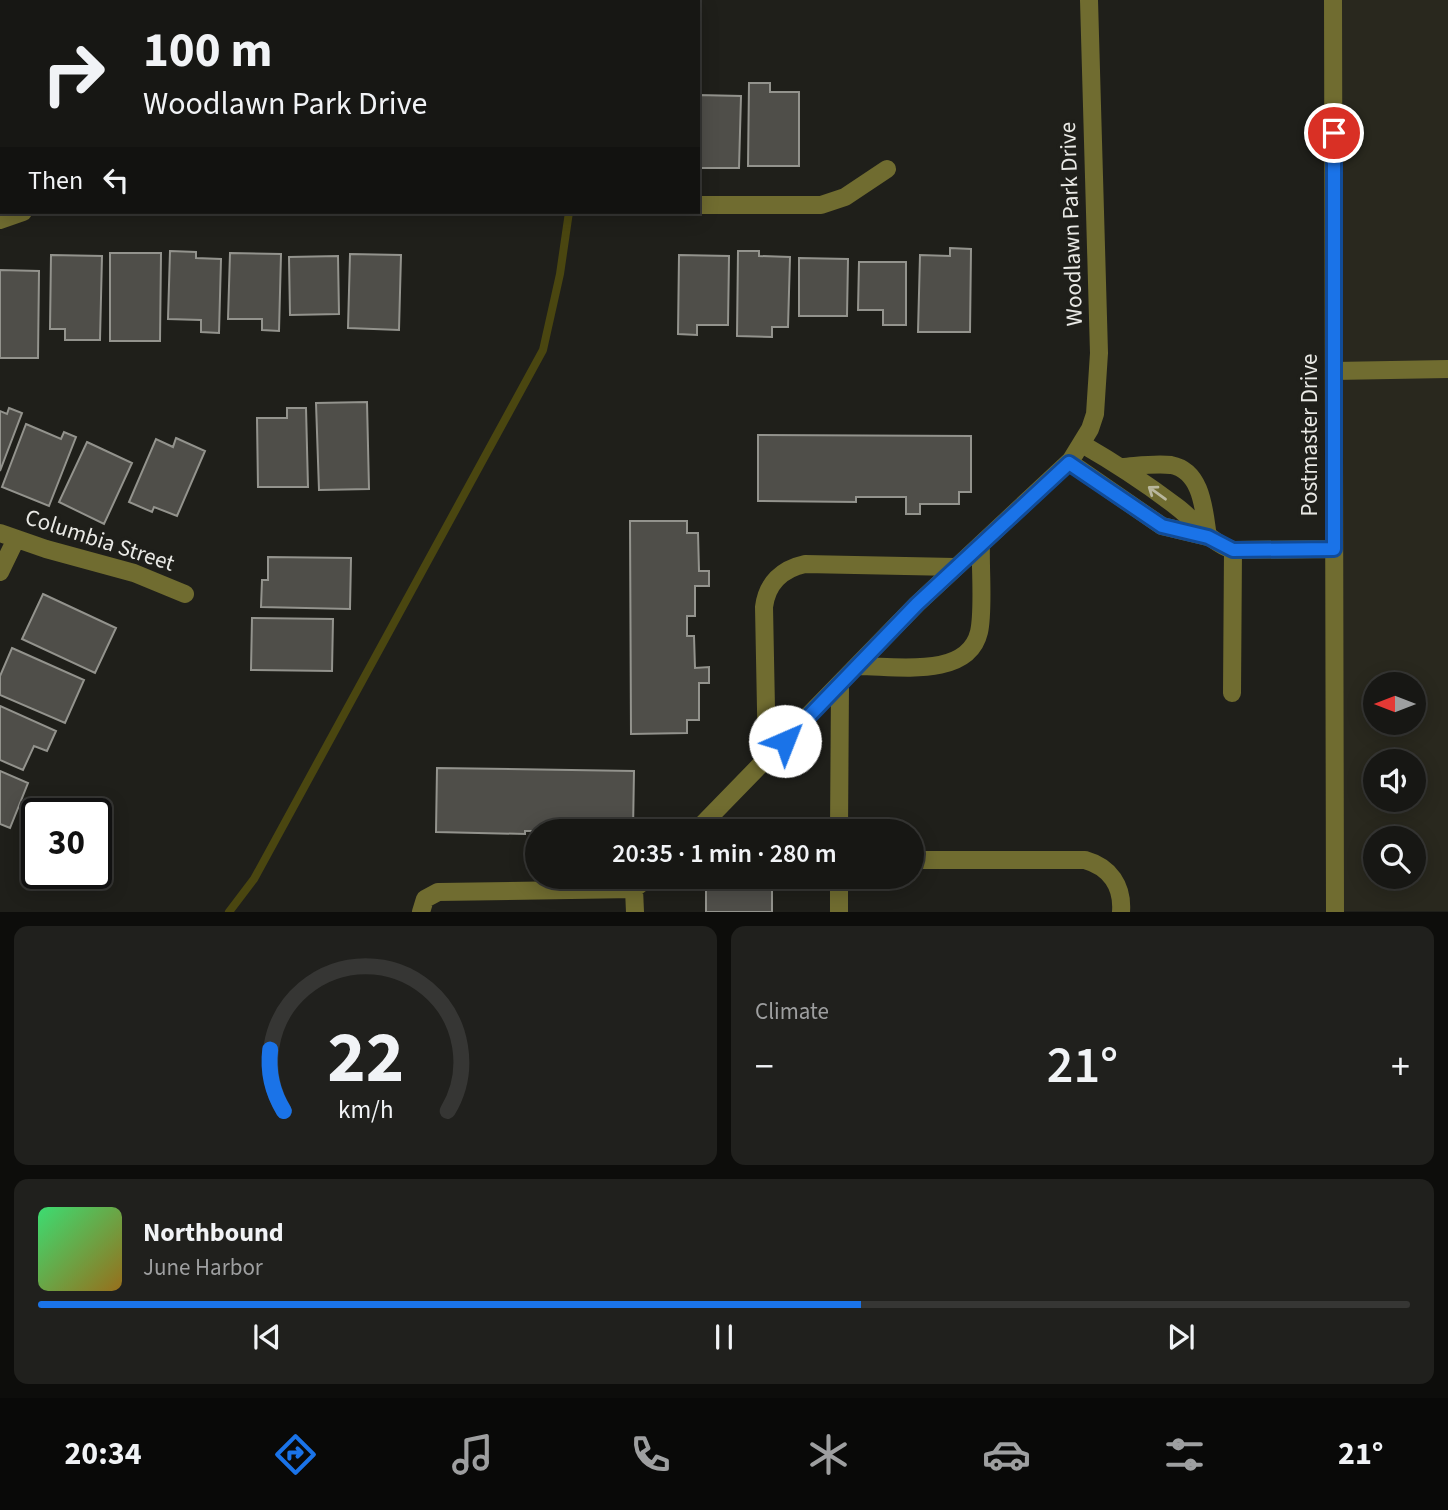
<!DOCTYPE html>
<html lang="en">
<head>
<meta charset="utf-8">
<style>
  :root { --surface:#171714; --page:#20201d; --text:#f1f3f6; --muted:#9e9fa0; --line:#363634; --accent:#1a73e8 }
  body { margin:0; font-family:"Source Sans 3",sans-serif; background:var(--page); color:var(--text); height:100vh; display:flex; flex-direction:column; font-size:26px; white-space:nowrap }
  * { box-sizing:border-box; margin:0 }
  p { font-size:23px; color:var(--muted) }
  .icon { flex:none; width:38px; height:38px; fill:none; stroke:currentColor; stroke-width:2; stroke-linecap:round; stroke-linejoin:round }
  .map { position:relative; height:912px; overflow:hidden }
  .panel { display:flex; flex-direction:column; gap:14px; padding:14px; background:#0d0d0b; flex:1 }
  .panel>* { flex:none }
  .banner { position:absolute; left:0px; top:0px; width:700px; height:214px; box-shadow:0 4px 18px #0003,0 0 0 2px var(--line); background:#171714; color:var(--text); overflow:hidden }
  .needle { width:46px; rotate:270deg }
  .tools { position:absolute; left:1363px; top:672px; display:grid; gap:14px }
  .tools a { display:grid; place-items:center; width:63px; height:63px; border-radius:50%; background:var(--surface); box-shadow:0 4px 18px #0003,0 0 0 2px var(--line); font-size:35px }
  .speed { position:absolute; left:21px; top:798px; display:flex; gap:14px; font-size:35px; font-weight:700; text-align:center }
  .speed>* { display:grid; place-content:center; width:91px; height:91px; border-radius:50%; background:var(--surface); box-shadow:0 4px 18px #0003,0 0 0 2px var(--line); line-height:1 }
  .speed .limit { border:4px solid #111; border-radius:10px; background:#fff; color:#111 }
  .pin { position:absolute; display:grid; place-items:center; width:60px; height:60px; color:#fff; margin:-30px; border:4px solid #fff; border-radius:50%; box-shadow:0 2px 7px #0007 }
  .me { position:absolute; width:77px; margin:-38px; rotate:44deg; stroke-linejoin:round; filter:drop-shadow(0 0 5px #0008) }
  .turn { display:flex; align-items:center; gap:24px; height:147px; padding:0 28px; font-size:32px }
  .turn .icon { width:91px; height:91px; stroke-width:2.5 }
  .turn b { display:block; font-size:49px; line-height:60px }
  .then { display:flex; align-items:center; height:66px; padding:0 28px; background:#0003; gap:14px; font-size:26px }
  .big { font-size:52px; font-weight:600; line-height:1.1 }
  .panel .card { flex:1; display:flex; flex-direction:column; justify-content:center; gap:10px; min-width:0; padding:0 24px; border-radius:14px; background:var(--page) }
  .panel .dial { align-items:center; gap:0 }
  .dial svg { height:182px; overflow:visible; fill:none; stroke:var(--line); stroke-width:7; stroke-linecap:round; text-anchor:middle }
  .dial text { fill:var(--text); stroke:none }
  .song { display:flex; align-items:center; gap:21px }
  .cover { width:84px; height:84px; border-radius:10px; background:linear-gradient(135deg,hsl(140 70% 55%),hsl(40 70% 35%)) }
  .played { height:7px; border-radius:4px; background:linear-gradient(90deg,var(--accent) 60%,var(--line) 60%) }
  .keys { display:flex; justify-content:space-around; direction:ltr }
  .heat { display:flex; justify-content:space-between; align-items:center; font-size:38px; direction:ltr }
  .panel .tiles { flex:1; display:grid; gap:14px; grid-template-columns:1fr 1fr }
  .card:last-child { grid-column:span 2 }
  .trip { position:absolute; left:525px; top:819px; width:399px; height:70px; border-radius:35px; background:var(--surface); box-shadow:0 4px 18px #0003,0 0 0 2px var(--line); font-weight:600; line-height:70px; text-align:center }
  .tabs { display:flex; height:112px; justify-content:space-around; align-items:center; background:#090908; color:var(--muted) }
  .tabs .icon { width:49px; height:49px }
  .tabs .active { color:var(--accent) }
  .tabs b { font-size:32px; color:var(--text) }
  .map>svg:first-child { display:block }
  .built { fill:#29281e; fill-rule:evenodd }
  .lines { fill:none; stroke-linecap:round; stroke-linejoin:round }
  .stream { stroke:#4a4610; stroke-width:8 }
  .building { fill:#4f4e49; stroke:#93938d; stroke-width:2 }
  .minor { stroke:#706c30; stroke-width:18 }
  .oneway { stroke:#b9b79d }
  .route-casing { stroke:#114b97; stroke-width:18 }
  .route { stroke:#1a73e8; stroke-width:12 }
  .labels { text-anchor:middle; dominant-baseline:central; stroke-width:7; stroke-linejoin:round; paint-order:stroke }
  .street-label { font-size:23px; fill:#e9e9e5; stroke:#1f1f1a }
</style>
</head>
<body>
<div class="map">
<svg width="1448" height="912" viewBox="0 0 1448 912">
  <rect width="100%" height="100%" fill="#1f1f1a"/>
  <path class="built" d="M1335,0H1448V911H1339ZM1376,684H1414V723H1376ZM1376,761H1414V800H1376ZM1376,838H1414V877H1376Z"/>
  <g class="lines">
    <path class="stream" d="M575,2V0
      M229,912L254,879L543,350L560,274L569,212"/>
  </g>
  <path class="building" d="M749,83H770V92H799V166H748Z
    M0,89H2L0,174Z
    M698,95L741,96L739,168H698Z
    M950,248L971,249L970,332H918L920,255L950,256Z
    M170,251L196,252V258L221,259L219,333L201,332V320L168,319Z
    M738,251H759V256L790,257L788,327H772V337L737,336Z
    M110,253H161L160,341H110Z
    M230,253L281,254L279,331L262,330V319H228Z
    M350,254L401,255L399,330L348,328Z
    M51,255L102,256L100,340H65V329H50Z
    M679,255L729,256L728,325H697V335L678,334Z
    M338,256L339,314L290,315L289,257Z
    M799,258L848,259L847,316H799Z
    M859,262H906V325H883V310H858Z
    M0,270L39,271L38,358H0Z
    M367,402L369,489L319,490L316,403Z
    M9,408L22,413L0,471V411L7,414Z
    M287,408H306L308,487H258L257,418H287Z
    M26,424L61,439L64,432L76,437L49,506L2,487Z
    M758,435L971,436V492H959V504H920V514H906V497H856V502L758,501Z
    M176,438L205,451L177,516L154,507L152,512L129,502L156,439L173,447Z
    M87,442L132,463L104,524L59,502Z
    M630,521H687V533H698L699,571H709V586H695V616H687V636H694L695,668L709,667V683H699V720H687V733L631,734Z
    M268,557L351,558L350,609L261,607L262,580H268Z
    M43,594L116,628L95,673L22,639Z
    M252,618L333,619L332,671L251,670Z
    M12,648L84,680L65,723L0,695V676Z
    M0,706L56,731L47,751L34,746L23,770L0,760Z
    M437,768L634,771L633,831H525V834L436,832Z
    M0,771L28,783L10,828L0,824Z
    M706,881L772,882V912H706Z"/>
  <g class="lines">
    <path class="minor" d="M1333,0L1335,912
      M698,205H821L845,197L887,169
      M0,220L23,212
      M1334,371L1448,369
      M1082,444C1115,463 1147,484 1177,507C1197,522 1209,542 1233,550L1334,549
      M1069,462L1162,526L1208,537
      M1122,467C1137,466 1155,463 1171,465C1203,471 1204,512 1208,537
      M0,533L46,549L134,573L185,594
      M0,572L16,539
      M859,666C896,666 968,679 979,632C984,610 980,568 981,545
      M1232,693L1233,550
      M767,760L764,607C767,583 782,569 805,564L955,567
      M696,831L917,604L1071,460L1090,429L1095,414L1099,353L1089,0
      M839,831L840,685
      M912,860H1085C1110,867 1123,886 1121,912
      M839,877V912
      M421,912L425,899L438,892L634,889
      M635,912L634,889L649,877"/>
  </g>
  <defs><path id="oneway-shaft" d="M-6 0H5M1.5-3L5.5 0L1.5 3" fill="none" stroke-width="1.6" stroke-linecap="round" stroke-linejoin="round" transform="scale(1.75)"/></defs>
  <use class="oneway" href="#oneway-shaft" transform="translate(1157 493) rotate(-144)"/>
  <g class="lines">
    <g class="route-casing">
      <path id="route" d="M785,741L917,604L1069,463L1162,526L1208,537L1233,550L1334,549V133"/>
    </g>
    <use href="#route" class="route"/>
  </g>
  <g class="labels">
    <g class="street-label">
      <text transform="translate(1071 224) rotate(-92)">Woodlawn Park Drive</text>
      <text transform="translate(1309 435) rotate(-90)">Postmaster Drive</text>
      <text transform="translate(100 540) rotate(18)">Columbia Street</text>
    </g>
  </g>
</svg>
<div class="tools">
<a><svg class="needle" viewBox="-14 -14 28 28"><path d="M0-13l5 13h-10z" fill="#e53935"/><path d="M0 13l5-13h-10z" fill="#9e9fa0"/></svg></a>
<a><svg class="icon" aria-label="sound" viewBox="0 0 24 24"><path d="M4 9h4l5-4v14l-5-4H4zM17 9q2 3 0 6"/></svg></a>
<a><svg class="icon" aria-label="search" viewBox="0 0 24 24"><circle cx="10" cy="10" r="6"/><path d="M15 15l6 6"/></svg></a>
</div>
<div class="speed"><div class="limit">30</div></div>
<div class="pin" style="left:1334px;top:133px;background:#d93025"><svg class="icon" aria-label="arrive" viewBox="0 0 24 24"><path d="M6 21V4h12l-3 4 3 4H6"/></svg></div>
<svg class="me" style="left:785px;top:741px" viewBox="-20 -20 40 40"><circle r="19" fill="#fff"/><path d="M0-13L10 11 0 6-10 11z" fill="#1a73e8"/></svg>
<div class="trip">20:35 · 1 min · 280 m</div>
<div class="banner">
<div class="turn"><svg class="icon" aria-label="right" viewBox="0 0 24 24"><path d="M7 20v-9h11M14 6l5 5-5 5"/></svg><div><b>100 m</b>Woodlawn Park Drive</div></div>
<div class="then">Then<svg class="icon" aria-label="left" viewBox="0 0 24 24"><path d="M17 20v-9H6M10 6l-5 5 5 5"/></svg></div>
</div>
</div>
<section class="panel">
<div class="tiles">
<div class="card dial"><svg viewBox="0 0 100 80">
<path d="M14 69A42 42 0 1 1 86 69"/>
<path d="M14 69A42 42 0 0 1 8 42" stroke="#1a73e8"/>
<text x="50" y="56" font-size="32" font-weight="700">22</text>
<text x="50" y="72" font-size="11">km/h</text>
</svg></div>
<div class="card"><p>Climate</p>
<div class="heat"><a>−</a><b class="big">21°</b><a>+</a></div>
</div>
<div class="card">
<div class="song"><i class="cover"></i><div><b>Northbound</b><p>June Harbor</p></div></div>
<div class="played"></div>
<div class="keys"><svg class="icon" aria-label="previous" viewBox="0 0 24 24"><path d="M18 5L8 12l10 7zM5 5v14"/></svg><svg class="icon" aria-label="pause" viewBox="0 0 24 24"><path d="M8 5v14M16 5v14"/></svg><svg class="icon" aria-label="next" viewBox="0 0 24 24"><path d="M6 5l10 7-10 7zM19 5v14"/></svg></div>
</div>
</div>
</section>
<nav class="tabs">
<b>20:34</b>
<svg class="icon active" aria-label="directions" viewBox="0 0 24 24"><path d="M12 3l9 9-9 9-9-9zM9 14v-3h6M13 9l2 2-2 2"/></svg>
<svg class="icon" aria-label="music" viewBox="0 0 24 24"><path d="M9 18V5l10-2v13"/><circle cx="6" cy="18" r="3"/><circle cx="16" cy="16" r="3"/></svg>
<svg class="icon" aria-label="phone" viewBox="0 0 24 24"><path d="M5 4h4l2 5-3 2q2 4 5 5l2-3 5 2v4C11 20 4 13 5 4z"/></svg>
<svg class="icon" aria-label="climate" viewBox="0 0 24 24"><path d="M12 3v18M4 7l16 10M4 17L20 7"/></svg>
<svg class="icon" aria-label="car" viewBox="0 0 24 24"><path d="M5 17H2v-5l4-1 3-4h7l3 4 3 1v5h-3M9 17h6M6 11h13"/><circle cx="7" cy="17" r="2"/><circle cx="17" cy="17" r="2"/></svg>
<svg class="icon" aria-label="filters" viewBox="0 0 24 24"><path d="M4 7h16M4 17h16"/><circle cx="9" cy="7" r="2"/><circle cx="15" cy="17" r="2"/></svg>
<b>21°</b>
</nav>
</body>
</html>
